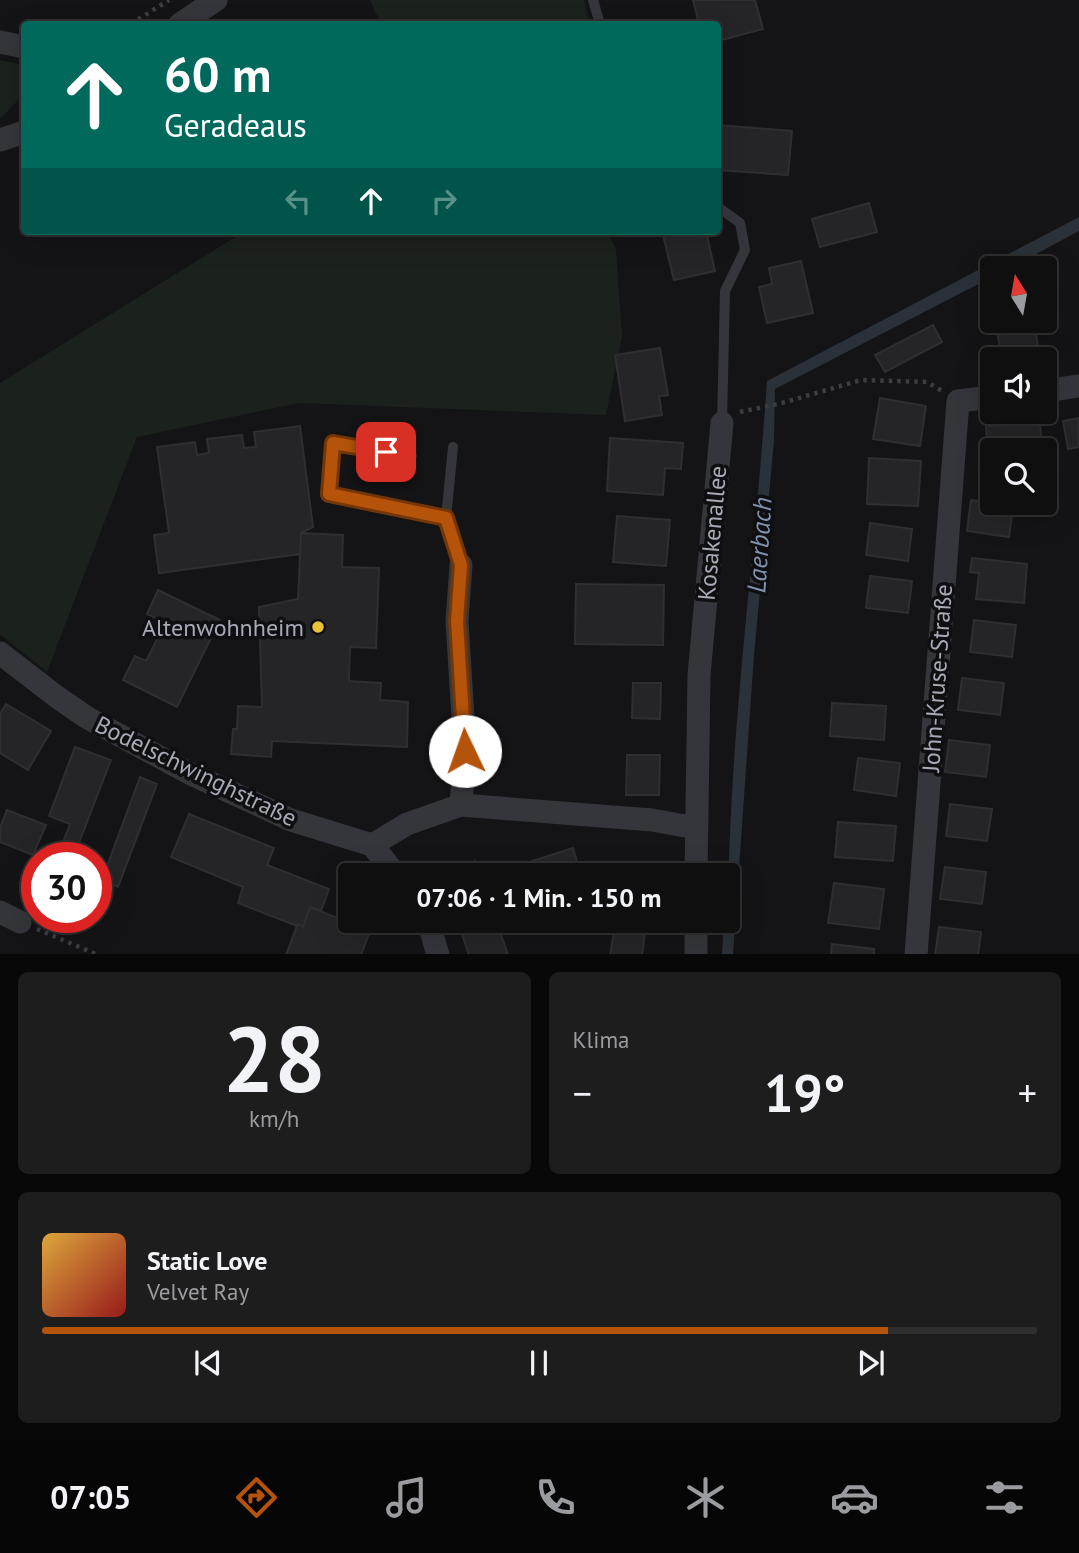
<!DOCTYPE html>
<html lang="de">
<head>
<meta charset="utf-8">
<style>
  :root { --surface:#0f0f10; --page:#1d1d1e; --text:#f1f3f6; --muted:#9b9c9f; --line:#2f2f30; --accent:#b45309 }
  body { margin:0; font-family:"PT Sans",sans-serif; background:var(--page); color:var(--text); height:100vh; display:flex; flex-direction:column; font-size:26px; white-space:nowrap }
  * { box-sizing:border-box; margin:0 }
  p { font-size:23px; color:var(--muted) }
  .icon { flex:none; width:38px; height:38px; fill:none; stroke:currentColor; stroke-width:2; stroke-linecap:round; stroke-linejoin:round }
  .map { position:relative; height:954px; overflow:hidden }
  .details { display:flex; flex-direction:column; gap:18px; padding:18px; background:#080809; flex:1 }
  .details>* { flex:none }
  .top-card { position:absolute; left:21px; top:21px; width:700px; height:214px; border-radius:7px; box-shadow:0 7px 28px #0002,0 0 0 2px var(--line); background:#00695c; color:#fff; overflow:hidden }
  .needle { width:46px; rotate:349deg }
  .buttons { position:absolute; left:980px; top:256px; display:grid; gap:14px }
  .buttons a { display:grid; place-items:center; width:77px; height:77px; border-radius:7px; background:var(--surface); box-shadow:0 7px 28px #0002,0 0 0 2px var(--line); font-size:35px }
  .speed { position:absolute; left:21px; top:842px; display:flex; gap:14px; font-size:35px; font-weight:700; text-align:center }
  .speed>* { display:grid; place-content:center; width:91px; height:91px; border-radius:50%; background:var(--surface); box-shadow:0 7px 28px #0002,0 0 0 2px var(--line); line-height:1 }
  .speed .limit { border:10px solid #d22; background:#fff; color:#111 }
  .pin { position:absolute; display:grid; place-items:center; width:60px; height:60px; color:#fff; margin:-30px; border-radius:14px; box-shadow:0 4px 10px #0006 }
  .me { position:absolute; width:77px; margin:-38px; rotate:357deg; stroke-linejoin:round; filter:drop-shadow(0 0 5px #0008) }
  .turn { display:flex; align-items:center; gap:24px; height:147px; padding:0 28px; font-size:32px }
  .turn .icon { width:91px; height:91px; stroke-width:2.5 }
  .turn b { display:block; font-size:49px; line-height:60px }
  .lanes { display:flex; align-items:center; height:66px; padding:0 28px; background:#0003; justify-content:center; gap:35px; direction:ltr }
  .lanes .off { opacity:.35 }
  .big { font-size:52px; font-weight:800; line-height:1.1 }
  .details .card { flex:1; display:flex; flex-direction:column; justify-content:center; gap:10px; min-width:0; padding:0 24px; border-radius:10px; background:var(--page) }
  .details .dial { align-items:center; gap:0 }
  .dial b { font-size:91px; line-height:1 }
  .song { display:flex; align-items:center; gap:21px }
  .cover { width:84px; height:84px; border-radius:10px; background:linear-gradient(135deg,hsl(40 70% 55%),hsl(0 70% 35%)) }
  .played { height:7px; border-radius:4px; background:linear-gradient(90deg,var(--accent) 85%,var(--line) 85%) }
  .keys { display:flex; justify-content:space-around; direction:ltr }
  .heat { display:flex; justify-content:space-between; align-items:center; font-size:38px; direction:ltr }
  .details .tiles { flex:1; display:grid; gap:18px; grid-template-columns:1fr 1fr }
  .card:last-child { grid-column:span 2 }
  .trip { position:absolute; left:338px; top:863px; width:402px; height:70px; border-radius:7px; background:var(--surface); box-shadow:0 7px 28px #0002,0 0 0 2px var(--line); font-weight:800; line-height:70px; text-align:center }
  .tabs { display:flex; height:112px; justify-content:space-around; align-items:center; background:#060606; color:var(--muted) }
  .tabs .icon { width:49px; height:49px }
  .tabs .on { color:var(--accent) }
  .tabs b { font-size:32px; color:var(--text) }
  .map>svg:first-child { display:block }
  .green { fill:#1b211c }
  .water { fill:#2b3139 }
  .building { fill:#252427; stroke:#2f2e32; stroke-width:2 }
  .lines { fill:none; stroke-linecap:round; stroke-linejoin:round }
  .path { stroke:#3c3d42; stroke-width:4.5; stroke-dasharray:3.5 5; stroke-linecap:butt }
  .service { stroke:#35363b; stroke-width:10 }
  .minor { stroke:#35363b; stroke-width:23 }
  .route-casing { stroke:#753606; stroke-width:18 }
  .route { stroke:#b45309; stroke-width:12 }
  .poi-dot { fill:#e9c239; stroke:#0f0f11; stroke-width:2.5 }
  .labels { text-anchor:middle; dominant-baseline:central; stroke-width:7; stroke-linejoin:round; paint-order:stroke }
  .street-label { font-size:24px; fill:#a7a9b6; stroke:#0f0f11 }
  .poi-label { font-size:24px; fill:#a7a9b6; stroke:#0f0f11; text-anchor:end }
  .water-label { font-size:26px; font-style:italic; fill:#7f93af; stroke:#0f0f11 }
</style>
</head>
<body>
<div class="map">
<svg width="1079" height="955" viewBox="0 0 1079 955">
  <rect width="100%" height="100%" fill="#141416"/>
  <path class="green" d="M370,0H584L590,23L381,24Z
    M0,60L24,65V94L0,119Z
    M245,231H607L616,249L622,336L606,415L299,403L137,437L47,672L0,634V383Z"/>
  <path class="water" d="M1079,217V231L1010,268H992V277L775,389L774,441L754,655L733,954H722L724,921L728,920C728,742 755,561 767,381Z"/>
  <path class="building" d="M693,0H755L763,29L718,41V24H699Z
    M718,125L792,131L788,175L718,170Z
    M869,203L877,232L820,247L812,219Z
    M662,231H706L715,271L674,280Z
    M801,261L813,313L767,323L759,287L772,284L769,268Z
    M995,320H1034L1040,359H1002Z
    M933,325L942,342L885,372L875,355Z
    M660,348L668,395L659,396L662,415L625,421L615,355Z
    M880,398L926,406L920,446L873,439Z
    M1079,418V447L1068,449L1063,421Z
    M1040,423L1042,450H992V467H989L986,426Z
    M300,426L313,527L301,533L300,554L159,573L154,535L169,533L157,447L195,442L197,455L209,453L207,439L242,435L244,448L256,447L254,432Z
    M610,438L683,443L681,469L665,468L663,495L607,491Z
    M869,458L921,461L918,506L867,504Z
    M971,500L1013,505L1009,537L967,531Z
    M617,516L670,520L666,566L613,562Z
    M870,523L912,529L908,561L866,555Z
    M301,533L343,535L342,567L379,568L376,648L350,647L349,681L381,683L380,700L408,702L407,747L272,741L271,757L231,754L233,729H237L238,706L262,707L259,607L298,599Z
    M972,558L1027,564L1024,603L976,599L979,573L970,572Z
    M870,576L912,581L908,613L866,608Z
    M576,584L664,585L663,645L575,644Z
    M158,590L220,620L177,707L123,680L135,656L146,661L165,623L147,614Z
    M974,620L1016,625L1012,657L970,652Z
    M962,678L1004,683L1000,715L958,710Z
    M633,683H661L660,719L632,718Z
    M832,703L886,706L884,740L830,736Z
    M6,704L51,731L28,770L0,753V714Z
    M949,740L990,745L986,777L945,772Z
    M75,747L111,760L73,858H57L70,824L49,816Z
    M627,755H660L659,795H626Z
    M858,758L900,763L896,796L854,790Z
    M140,777L157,784L118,887L102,880Z
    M950,804L992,809L987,841L946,836Z
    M7,810L46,825L33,855L0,842V828Z
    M189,814L274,848L267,865L329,889L321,911L310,907L303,927L298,924L297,926L238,903L243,887L171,857Z
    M838,822L896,826L893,861L835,857Z
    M573,848L581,875H496L495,873Z
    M475,861L480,875H441L440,873Z
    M945,867L986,872L982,904L940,899Z
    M834,883L884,889L879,929L828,923Z
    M310,907L370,931L361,955H286L297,926L298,924L303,927Z
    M457,920H496L508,955H469Z
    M616,920H634V925L646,926L642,955H610Z
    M939,927L981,932L978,955H935Z
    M832,944L874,949V955H831Z"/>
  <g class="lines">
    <path class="path" d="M131,24L169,0
      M740,412L782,403L861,380L927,382L942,391
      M37,929L98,955"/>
    <path class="service" d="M593,0L600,24
      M718,207L740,223L745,250L725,291L722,423
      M412,456L333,443L329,494L446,518L461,565
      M446,518L453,447"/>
    <path class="minor" d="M180,24L216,0
      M0,42L24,47
      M0,140L24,132
      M1045,391L1079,386
      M461,565L457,621L465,751L461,805
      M0,653L57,697L86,717L189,773L291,820L372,845L396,875
      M372,845L407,824L461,805L652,820L696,828
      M696,875L699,675L722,423
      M0,912L20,922
      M428,920L438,955
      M696,955V920
      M916,955L958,401L992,397"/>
  </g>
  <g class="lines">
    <g class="route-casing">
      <path id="route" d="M386,452L333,443L329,494L446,518L461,565L457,621L465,751"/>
    </g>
    <use href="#route" class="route"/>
  </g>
  <circle class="poi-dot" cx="318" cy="627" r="7"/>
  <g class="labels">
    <g class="street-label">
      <text transform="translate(712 533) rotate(-85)">Kosakenallee</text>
      <text transform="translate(937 678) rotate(-86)">John-Kruse-Straße</text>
      <text transform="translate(196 771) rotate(26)">Bodelschwinghstraße</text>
    </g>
    <g class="poi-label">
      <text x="304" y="627">Altenwohnheim</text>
    </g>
    <g class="water-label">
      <text transform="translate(759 545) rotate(-86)">Laerbach</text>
    </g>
  </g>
</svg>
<div class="buttons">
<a><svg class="needle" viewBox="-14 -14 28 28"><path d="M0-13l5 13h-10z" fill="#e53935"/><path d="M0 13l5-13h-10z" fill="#9b9c9f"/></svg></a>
<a><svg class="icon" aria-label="sound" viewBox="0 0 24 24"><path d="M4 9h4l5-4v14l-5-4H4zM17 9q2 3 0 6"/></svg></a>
<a><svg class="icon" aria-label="search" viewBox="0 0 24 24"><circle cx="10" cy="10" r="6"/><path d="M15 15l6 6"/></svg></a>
</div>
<div class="speed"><div class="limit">30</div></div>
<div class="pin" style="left:386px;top:452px;background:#d93025"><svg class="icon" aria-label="arrive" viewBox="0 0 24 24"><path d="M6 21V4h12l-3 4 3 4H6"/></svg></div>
<svg class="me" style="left:465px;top:751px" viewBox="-20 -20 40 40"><circle r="19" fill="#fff"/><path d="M0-13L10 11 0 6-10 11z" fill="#b45309"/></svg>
<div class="trip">07:06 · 1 Min. · 150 m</div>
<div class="top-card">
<div class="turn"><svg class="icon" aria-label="ahead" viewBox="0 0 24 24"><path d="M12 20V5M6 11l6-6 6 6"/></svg><div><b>60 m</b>Geradeaus</div></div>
<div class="lanes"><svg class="icon off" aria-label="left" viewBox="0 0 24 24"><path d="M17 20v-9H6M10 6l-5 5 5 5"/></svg><svg class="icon" aria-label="ahead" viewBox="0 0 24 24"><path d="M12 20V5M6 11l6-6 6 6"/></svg><svg class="icon off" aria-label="right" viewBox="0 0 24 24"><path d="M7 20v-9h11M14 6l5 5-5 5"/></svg></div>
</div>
</div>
<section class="details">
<div class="tiles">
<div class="card dial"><b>28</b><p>km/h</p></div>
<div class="card"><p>Klima</p>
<div class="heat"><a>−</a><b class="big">19°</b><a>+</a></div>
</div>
<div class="card">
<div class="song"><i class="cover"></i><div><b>Static Love</b><p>Velvet Ray</p></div></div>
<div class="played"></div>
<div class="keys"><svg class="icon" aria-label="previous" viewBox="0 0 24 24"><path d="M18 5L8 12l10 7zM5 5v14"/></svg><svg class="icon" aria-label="pause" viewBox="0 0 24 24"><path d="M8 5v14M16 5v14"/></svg><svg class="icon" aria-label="next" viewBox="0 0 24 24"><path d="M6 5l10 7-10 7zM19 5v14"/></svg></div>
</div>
</div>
</section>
<nav class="tabs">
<b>07:05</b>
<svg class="icon on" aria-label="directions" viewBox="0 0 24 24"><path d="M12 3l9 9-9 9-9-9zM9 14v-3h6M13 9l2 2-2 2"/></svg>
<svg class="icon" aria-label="music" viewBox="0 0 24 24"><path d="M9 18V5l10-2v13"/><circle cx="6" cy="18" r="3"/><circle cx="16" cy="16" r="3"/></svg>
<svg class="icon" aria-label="phone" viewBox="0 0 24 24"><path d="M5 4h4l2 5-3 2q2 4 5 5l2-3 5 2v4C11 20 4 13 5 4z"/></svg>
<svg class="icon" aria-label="climate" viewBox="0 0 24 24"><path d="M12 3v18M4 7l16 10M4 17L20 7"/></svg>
<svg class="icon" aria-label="car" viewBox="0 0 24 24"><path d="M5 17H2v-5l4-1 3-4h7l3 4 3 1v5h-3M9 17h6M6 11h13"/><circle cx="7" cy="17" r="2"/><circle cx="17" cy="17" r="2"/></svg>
<svg class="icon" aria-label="filters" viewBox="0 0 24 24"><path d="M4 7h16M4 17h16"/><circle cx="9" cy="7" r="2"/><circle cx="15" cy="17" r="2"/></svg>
</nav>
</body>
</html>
